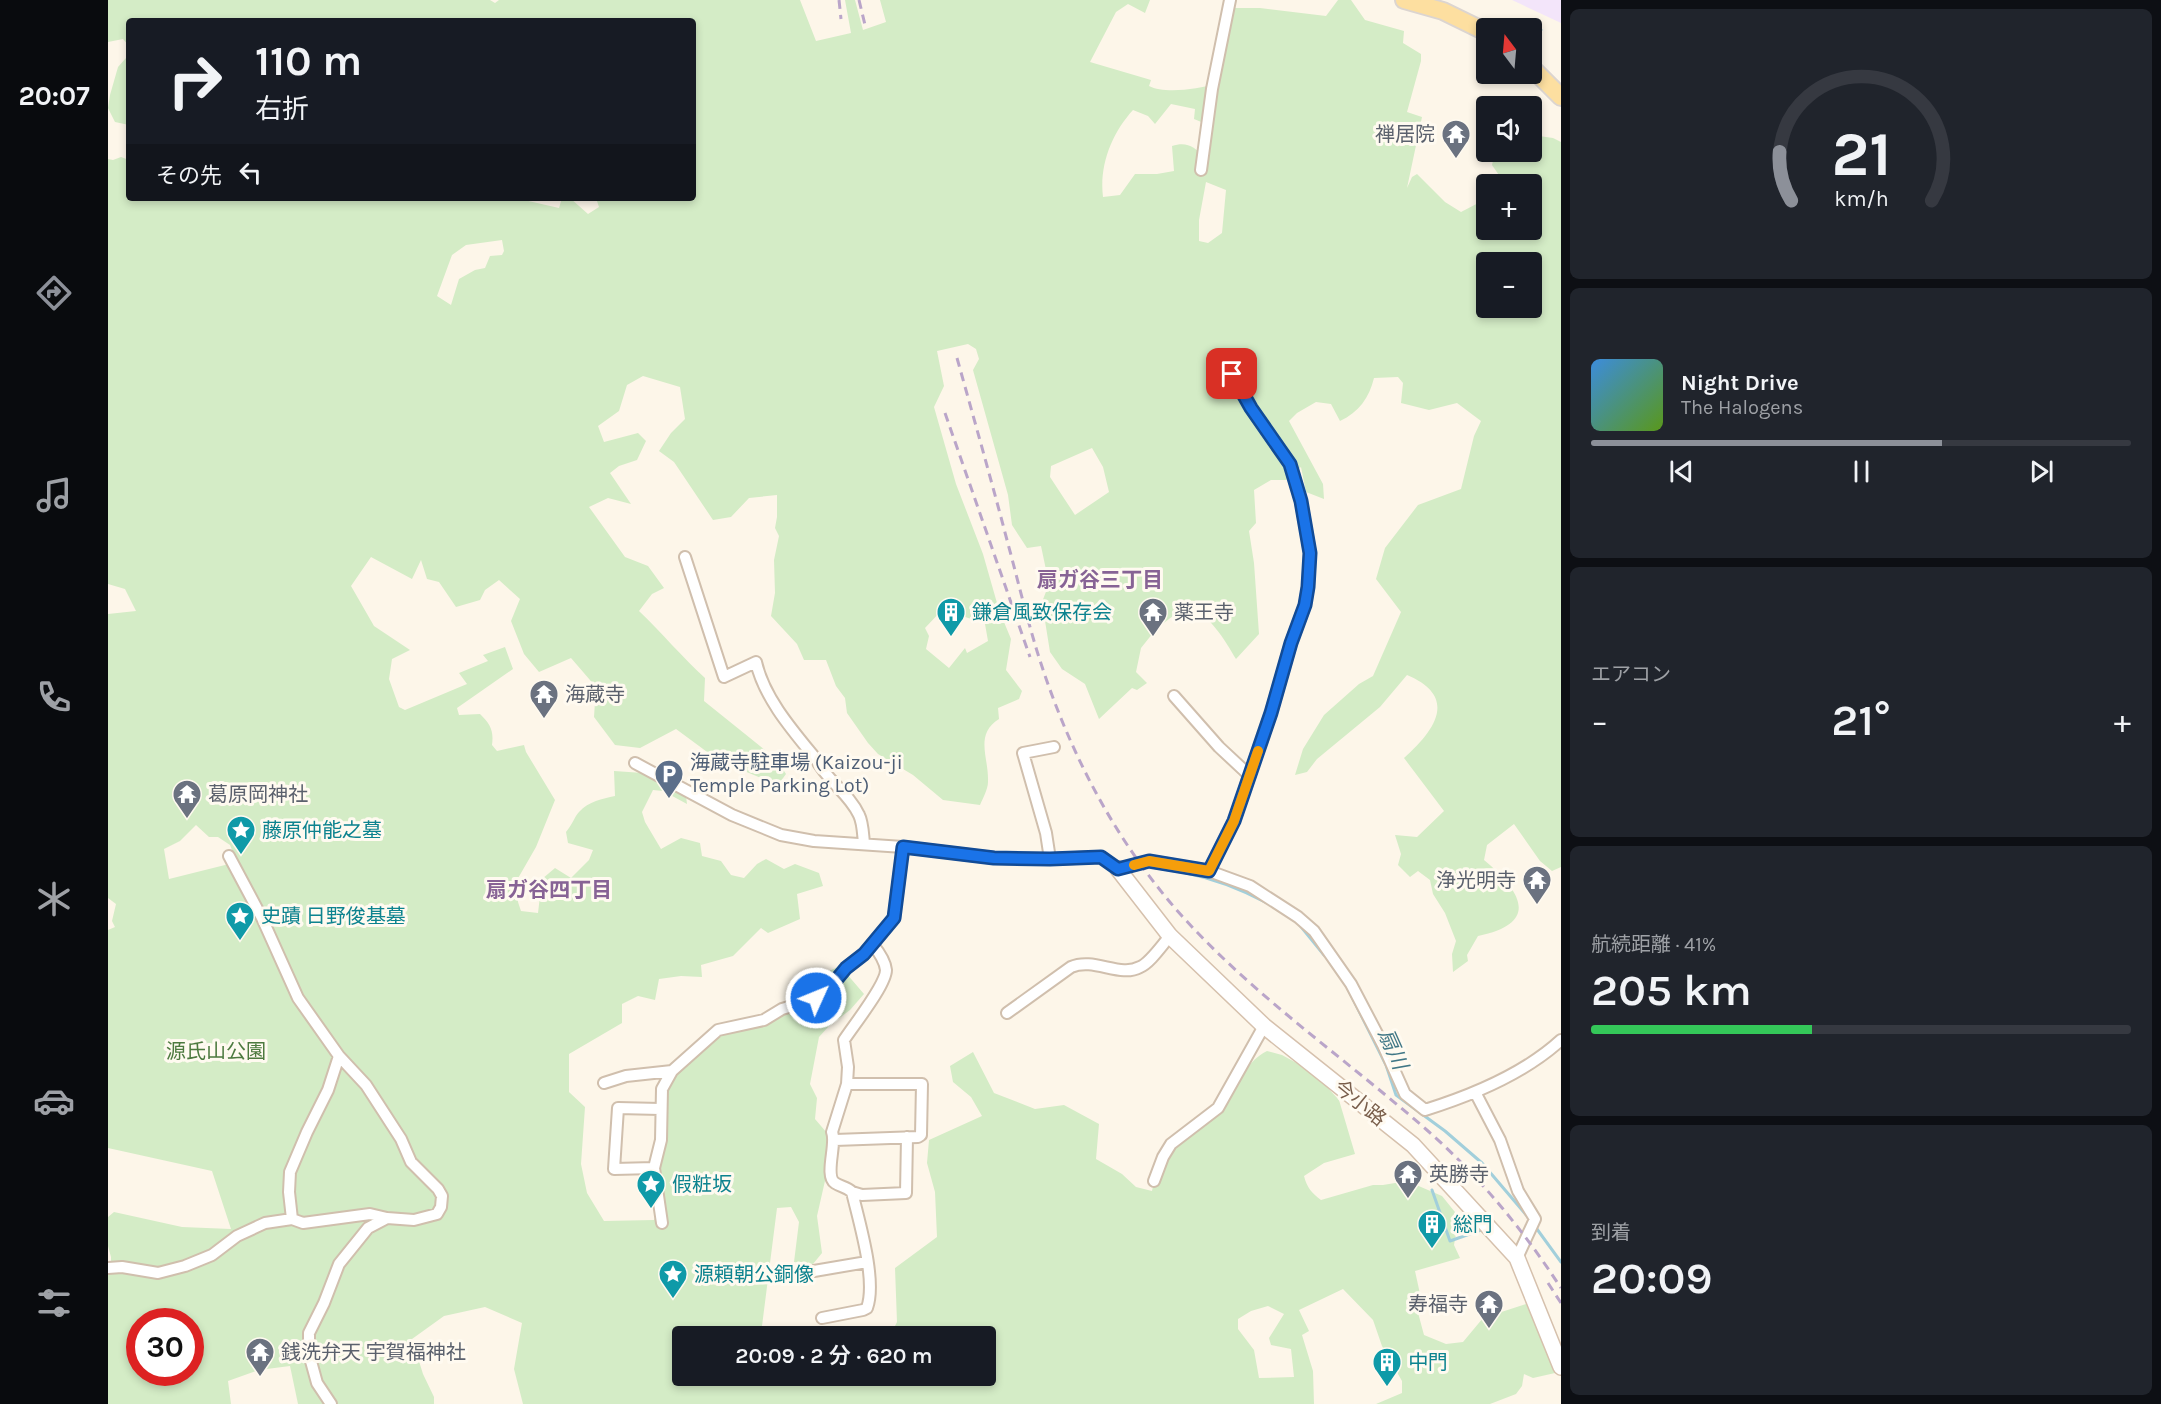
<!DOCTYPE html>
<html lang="ja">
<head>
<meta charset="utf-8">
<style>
  :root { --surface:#171b24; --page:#20242c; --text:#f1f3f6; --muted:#9ea1a6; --line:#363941; --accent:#8c9099 }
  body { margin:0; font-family:Karla,"Noto Sans JP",sans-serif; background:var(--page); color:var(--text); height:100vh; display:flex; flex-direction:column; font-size:22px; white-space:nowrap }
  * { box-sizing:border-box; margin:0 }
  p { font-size:20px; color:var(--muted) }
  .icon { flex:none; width:33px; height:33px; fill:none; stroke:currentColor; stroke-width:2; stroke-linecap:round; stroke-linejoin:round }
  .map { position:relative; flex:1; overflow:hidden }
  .details { display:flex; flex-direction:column; gap:9px; padding:9px; background:#0d0f14; width:600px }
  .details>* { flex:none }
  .hud { position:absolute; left:18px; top:18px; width:570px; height:183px; border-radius:6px; box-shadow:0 3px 9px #0003; background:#171b24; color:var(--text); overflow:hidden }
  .needle { width:39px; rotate:344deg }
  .controls { position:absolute; left:1368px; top:18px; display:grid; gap:12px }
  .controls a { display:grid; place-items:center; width:66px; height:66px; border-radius:6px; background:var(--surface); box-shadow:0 3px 9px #0003; font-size:30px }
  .speed { position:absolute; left:18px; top:1308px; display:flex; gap:12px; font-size:30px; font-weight:700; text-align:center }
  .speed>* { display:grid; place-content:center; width:78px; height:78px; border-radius:50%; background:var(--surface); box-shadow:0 3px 9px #0003; line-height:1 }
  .speed .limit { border:9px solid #d22; background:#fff; color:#111 }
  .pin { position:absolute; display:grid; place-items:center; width:51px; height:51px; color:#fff; margin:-26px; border-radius:12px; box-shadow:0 3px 9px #0006 }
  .me { position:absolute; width:66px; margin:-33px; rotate:46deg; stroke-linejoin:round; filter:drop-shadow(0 0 4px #0008) }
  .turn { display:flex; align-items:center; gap:21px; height:126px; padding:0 30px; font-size:27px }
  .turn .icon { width:78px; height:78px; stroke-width:2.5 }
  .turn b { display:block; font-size:42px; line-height:51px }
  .then { display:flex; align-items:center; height:57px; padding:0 30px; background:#0003; gap:12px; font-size:22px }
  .big { font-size:45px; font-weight:600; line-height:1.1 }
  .details .card { flex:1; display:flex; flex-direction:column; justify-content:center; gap:9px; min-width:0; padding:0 21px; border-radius:9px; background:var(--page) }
  .details .dial { align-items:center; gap:0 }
  .dial svg { height:156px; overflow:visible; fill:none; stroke:var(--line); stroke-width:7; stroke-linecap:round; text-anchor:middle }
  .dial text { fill:var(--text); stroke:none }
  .song { display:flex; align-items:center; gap:18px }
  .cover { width:72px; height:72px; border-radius:9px; background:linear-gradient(135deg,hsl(210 70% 55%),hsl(90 70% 35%)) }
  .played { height:6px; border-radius:3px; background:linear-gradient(90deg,var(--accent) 65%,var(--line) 65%) }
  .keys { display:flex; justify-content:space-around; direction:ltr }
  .heat { display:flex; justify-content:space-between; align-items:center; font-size:33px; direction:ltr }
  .charge { height:9px; border-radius:4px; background:linear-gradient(90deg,#34c759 41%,var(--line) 0) }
  .trip { position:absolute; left:564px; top:1326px; width:324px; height:60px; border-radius:6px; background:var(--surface); box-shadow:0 3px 9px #0003; font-weight:600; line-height:60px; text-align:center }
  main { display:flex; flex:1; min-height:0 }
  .menu { display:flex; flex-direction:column; width:108px; justify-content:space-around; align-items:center; background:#090b0e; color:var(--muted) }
  .menu .icon { width:42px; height:42px }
  .menu .active { color:var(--accent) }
  .menu b { font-size:27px; color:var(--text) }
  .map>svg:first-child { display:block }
  .education { fill:#f3e5fa }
  .green { fill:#d4ecc6; fill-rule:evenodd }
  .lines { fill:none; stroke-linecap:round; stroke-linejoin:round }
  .stream { stroke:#a2cfdb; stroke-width:3 }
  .street-casing { stroke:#d0bfad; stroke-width:14 }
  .secondary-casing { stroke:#d6c1ad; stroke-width:18 }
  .primary-casing { stroke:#dcd5d0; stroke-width:20 }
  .street { stroke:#fff; stroke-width:10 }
  .secondary { stroke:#fff; stroke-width:15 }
  .primary { stroke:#fddfa0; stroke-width:16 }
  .rail { stroke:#baa5c9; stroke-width:3; stroke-dasharray:9 6; stroke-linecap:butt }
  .route-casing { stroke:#114b97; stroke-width:15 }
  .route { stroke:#1a73e8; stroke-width:10 }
  .slow { stroke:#f59e0b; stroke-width:10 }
  .labels { text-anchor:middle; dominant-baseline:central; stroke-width:6; stroke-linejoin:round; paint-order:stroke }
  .worship-label { font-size:20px; fill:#5b616d; stroke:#fffaf0; text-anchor:start }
  .culture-label { font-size:20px; fill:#0d838f; stroke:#fffaf0; text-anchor:start }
  .service-label { font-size:20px; fill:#4e5e75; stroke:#fffaf0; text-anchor:start }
  .park-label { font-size:20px; fill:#4d7a3f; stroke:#fffaf0 }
  .street-label { font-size:20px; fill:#795e4b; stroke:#fffaf0 }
  .neighbourhood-label { font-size:21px; font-weight:bold; fill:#876395; stroke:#fffaf0 }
  .water-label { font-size:21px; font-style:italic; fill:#407786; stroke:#fffaf0 }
</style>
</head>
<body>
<main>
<nav class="menu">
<b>20:07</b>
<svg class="icon active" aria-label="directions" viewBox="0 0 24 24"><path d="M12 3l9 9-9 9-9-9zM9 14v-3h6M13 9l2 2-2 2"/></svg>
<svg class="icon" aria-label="music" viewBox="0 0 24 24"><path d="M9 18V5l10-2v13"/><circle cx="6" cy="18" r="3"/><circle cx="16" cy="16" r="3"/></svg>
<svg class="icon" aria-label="phone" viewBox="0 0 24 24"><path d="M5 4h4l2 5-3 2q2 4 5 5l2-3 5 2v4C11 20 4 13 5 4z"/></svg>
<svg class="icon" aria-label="climate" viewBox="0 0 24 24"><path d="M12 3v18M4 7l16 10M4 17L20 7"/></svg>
<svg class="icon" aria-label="car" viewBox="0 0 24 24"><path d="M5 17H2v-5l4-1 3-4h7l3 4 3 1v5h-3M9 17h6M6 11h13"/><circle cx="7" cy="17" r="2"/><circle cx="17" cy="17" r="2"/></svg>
<svg class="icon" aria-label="filters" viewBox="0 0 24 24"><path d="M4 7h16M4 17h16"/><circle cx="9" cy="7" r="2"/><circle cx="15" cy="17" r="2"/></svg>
</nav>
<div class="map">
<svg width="1453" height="1404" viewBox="0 0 1453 1404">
  <rect width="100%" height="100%" fill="#fdf6e9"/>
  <path class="education" d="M1404,0H1453V23Z"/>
  <path class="green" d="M0,0H382L387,3L391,0H692L708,41L743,33L737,0H747L755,30L778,22L772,0H1042L1037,13L1020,4L1008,12L982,62L1043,80L1041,86C1056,94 1091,89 1107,84L1124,8H1152L1218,16L1230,0H1243L1257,20L1296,31L1295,43L1313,54V61L1299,112L1314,117L1299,188L1304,177L1309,174L1337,202L1353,212L1378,199V230H1424V184H1394L1395,181L1384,165L1387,152H1424V135L1445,138L1453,142V867L1444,871L1432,861L1406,824L1379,845L1376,860C1412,890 1434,923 1370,936L1359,955L1360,961L1345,972L1344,954L1348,941L1337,913L1325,894L1322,880L1310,871L1302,877L1290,865L1293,854L1287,835L1309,837L1336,811L1296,758C1327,730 1351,697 1299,675L1272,707L1209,759L1199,772L1187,775L1195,749L1216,715L1251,684L1265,676L1293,612L1268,579L1277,548L1310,505L1353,489L1366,436L1373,421L1349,403L1321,410L1293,403L1295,383L1290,377L1266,378C1261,398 1251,412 1232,421L1223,404L1208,402L1189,413L1181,421L1215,484L1216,499L1198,492L1193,467L1178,480H1163L1146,490L1148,523L1141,531L1146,563L1151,634L1128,659C1118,642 1099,609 1077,607L1049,628L1033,648L1028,672L1039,683L1029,690L1024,688L991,719L977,684L954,669L942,652L934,602L941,584L933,546L919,548L904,525L900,495L865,370L871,359L868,349L860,344L829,351L836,386L826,407L848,484L875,554L891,610L903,639L898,670L914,691L911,699L890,708L891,719C866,735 881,757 880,782C880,789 875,798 872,805L835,800L805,775L770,754L760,743L739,713L737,698L728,686L718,660H696L689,644L663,616L667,593L666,560L671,536L667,528L669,517V495L641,498L623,517L605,520L566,462L551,451L563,433L577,419L572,387L535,376L519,385L511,411L490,426L496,442L530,433L538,441L529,460L511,466L502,473L523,504L500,498L481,507L517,557L540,566L556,588L544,594L531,611C554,633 574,657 597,678L596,701L668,759L678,774L670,785L610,760L568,729L532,748L507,745L486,717L488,687L463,658L431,672L416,654L403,621L412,599L391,580L377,590L372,600L348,607L331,582L319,579L313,560L304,579L263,557L243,586L266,626L302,650L284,659L281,679L291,707L297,710L359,684L351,673L380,661L375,655L397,647L405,669L349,708L351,715L372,714C382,724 386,730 384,745L389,751L416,745L418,752L447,800L428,847L409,880L410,902L413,911L430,913L434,879L447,868L463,878L481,860L485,850L460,843L458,832C464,825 467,816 471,812C481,801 494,799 507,796L506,771L535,773L578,796L579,804L555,791L545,790L534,812L537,822L553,849L573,838L592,843L594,856L613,861L623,875L636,878L649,864L658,859L676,869L687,864L711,873L715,886L689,894L692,919L660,933L653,928L625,956L593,965L594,977L573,976L551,979L547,1000L530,996L514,1004V1023L461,1054V1092L477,1107L473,1164L479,1193L496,1221L546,1220L550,1211L551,1114L563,1068L611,1036L659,1023L718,995L715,979L719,972L732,966L756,994L742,1010L721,1026L711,1037L702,1084L709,1098L707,1119L719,1133V1172L709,1216L714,1253L705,1264L686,1262L691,1222L683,1207L669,1208L654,1326L663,1336H574V1376H878V1336H782L789,1322L787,1268L829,1237L827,1192L819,1163L821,1140L874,1116L863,1097L845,1082L842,1066L865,1052L886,1093L927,1109L956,1105L991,1124L988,1159L1014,1174L1028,1187L1044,1191L1052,1152C1077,1133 1101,1115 1123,1092C1137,1076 1138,1062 1159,1051L1174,1055L1205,1072L1231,1100L1247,1154L1216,1163L1196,1176C1199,1188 1204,1193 1213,1200L1265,1185H1275L1299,1181L1334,1196L1351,1217L1346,1245L1352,1258L1307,1271L1314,1303L1309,1309L1316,1335L1338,1344L1355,1342L1375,1318L1418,1304L1438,1345L1447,1373L1425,1378L1416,1374L1414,1386L1408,1394L1382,1404H1268L1294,1393V1381L1274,1346L1265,1320L1235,1289L1191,1310L1201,1331L1194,1335L1205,1371L1206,1404H415L406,1369L414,1323L377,1307L336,1316L304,1339L315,1374L326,1397V1404H190L182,1366L151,1370L120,1381L123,1404H0V1262H3V1257L0,1246V1217L6,1212L74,1227L123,1229L104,1171L0,1148V930L7,927L4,921L8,904L0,898V614L28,611L17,589L0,584V159L5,160L13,157L21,160V198H416V200L451,208L454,198H462L480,214L491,207L488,198H585V21H505L491,18L486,21H21V125L7,122L0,108L2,95L10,67L18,58L21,46L15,39L0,42ZM1063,104L1087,109L1086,119L1103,126L1097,157C1086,147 1079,141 1064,146L1066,171L1049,174H1027L1012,195L995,197C991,165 1004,133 1025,110L1040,116L1047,124ZM1098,182L1118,190L1114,233L1100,243L1091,241V220ZM394,240L396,251L394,255L382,256L377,268L367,270L351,279L343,305L329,296L344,255L358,245ZM1378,262H1424V308H1378ZM984,448L995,467L1001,492L967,515L942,477L943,466ZM835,609L877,624L880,641L859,653L857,648L841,668L818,649L821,636L817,628ZM88,825L101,837H110L122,845L129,862L61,879L56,849L72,841ZM1160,1306L1176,1314L1161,1338L1163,1345L1183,1349L1186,1377L1151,1378L1146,1350L1130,1329V1319L1143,1311ZM32,1322H82V1372H32Z
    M723,1326L745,1336H696L695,1328Z"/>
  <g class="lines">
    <path class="stream" d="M1409,21L1433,30
      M1078,873C1108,879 1133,889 1159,903
      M1190,923L1216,955
      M1239,987L1278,1065L1288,1095L1337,1131L1374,1163L1420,1217
      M1324,1190L1342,1241L1373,1230
      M1426,1225L1453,1262"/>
    <g class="street-casing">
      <path id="street" d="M1093,170L1104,89L1122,0
        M577,557L616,677L648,662C656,698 685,731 708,759C718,780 741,793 751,815C755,823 755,835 756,843
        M1066,696L1111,747L1141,775
        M527,763L624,815L673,835L706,841L795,847L886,858L942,859L993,857L1010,869L1041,861L1101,871L1142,886L1190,917L1206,931L1243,984L1275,1045L1297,1094L1317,1110C1365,1095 1416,1074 1453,1040
        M121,856L154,918L190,998L231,1056L258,1085L293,1139L303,1162L330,1189L334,1196L333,1207L329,1214L306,1220L279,1218L260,1228L231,1264L216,1303L201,1333V1354L209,1383L223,1404
        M942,859L938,833L915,753L946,747
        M1101,871L1126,821L1163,713L1183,643L1197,605L1200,587L1202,553L1193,501L1182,464L1143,408L1115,357
        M899,1013L963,967C986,957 1012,978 1032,967C1042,963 1054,945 1062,936
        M496,1083L518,1076L564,1071
        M1367,1092L1392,1140L1410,1191L1427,1219L1409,1258
        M727,1140L810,1137L813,1135L814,1084H739
        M546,1168L506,1169L510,1108L552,1109
        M1046,1181L1055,1157L1063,1144L1110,1108L1156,1026
        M744,1192L754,1195L798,1193L799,1137
        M184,1219L181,1192L182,1172L199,1132L220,1090L231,1056
        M554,1223L546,1168L553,1140L554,1089L564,1071L610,1030L656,1020L674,1009L701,1001L719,991L738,968L756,954L786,918L795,847
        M0,1268L14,1267L50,1273L77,1266L104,1255L129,1236L157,1223L184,1219L195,1223L262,1214L279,1218
        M706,1271L759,1262
        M714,1318L755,1310L759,1308C769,1280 751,1222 744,1192C739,1187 733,1187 727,1183C716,1176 729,1144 724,1132L739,1084L740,1067L736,1040C745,1026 778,985 778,970C777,961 770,951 765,945"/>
    </g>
    <g class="secondary-casing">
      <path id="secondary" d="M1010,869L1062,936L1156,1026L1305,1145L1409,1258L1453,1367"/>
    </g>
    <g class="primary-casing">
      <path id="primary" d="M1296,0L1335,11L1378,32
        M1424,68L1453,97"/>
    </g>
    <use href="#street" class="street"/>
    <use href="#secondary" class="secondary"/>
    <use href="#primary" class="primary"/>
    <path class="rail" d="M731,0L733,19
      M751,0L758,29
      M849,358C866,419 883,479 899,540C909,577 918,615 929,651C959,748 1006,840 1074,916C1147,997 1238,1059 1320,1131C1371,1176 1416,1231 1453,1288
      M837,413L922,657
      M1440,1283L1453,1303"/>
  </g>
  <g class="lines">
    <g class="route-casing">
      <path id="route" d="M708,998L719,991L738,968L756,954L786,918L795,847L886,858L942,859L993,857L1010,869L1041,861L1101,871L1126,821L1163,713L1183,643L1197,605L1200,587L1202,553L1193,501L1182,464L1143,408L1124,374"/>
    </g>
    <use href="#route" class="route"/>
    <path class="slow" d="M1026,865L1041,861L1101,871L1126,821L1150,751"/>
  </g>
  <defs>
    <g id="temple-pin" transform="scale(1.5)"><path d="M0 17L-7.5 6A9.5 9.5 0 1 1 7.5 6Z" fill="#6b7280" stroke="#fffaf0"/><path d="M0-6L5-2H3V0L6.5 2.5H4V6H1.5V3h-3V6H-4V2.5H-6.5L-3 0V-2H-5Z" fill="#fff"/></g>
    <g id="building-pin" transform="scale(1.5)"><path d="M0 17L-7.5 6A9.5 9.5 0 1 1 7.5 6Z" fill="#0f9aa8" stroke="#fffaf0"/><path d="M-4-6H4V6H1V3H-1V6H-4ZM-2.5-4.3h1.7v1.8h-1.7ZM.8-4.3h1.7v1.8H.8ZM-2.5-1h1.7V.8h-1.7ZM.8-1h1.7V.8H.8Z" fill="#fff"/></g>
    <g id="parking-pin" transform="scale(1.5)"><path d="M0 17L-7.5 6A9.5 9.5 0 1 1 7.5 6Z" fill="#5c6f8a" stroke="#fffaf0"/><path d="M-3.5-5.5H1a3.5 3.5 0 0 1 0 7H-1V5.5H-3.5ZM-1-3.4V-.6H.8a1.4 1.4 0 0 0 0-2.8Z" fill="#fff"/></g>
    <g id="sight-pin" transform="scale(1.5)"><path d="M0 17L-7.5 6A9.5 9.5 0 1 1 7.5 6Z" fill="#0f9aa8" stroke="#fffaf0"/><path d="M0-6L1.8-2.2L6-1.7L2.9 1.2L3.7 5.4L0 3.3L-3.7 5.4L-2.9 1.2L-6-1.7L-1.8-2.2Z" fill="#fff"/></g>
  </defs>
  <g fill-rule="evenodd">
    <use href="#temple-pin" x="1348" y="134"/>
    <use href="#building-pin" x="843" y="612"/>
    <use href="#temple-pin" x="1045" y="612"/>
    <use href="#temple-pin" x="436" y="694"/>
    <use href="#parking-pin" x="561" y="774"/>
    <use href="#temple-pin" x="79" y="794"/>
    <use href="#sight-pin" x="133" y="830"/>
    <use href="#temple-pin" x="1429" y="880"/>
    <use href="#sight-pin" x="132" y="916"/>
    <use href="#temple-pin" x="1300" y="1174"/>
    <use href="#sight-pin" x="543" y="1184"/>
    <use href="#building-pin" x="1324" y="1224"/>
    <use href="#sight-pin" x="565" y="1274"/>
    <use href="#temple-pin" x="1381" y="1304"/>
    <use href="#temple-pin" x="152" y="1352"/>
    <use href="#building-pin" x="1279" y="1362"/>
  </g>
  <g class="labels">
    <g class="worship-label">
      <text x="1327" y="134" text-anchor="end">禅居院</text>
      <text x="1066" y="612">薬王寺</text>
      <text x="457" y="694">海蔵寺</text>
      <text x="100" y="794">葛原岡神社</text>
      <text x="1408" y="880" text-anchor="end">浄光明寺</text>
      <text x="1321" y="1174">英勝寺</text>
      <text x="1360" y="1304" text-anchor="end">寿福寺</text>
      <text x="173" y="1352">銭洗弁天 宇賀福神社</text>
    </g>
    <g class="culture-label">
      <text x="864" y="612">鎌倉風致保存会</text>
      <text x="154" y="830">藤原仲能之墓</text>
      <text x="153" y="916">史蹟 日野俊基墓</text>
      <text x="564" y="1184">假粧坂</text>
      <text x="1345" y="1224">総門</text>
      <text x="586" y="1274">源頼朝公銅像</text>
      <text x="1300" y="1362">中門</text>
    </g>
    <g class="service-label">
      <text x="582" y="762">海蔵寺駐車場 (Kaizou-ji<tspan x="582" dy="23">Temple Parking Lot)</tspan></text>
    </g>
    <g class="park-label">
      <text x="108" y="1051">源氏山公園</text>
    </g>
    <g class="street-label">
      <text transform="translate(1252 1103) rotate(39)">今小路</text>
    </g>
    <g class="neighbourhood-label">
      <text x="992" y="580">扇ガ谷三丁目</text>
      <text x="441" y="890">扇ガ谷四丁目</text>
    </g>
    <g class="water-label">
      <text transform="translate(1285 1049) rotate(66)">扇川</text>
    </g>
  </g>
</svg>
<div class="controls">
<a><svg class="needle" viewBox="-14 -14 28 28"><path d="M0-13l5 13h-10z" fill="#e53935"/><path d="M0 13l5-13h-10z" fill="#9ea1a6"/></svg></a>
<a><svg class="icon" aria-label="sound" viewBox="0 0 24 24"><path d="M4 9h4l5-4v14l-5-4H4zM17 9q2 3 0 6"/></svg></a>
<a>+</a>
<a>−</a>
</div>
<div class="speed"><div class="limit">30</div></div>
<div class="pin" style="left:1124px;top:374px;background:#d93025"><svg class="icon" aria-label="arrive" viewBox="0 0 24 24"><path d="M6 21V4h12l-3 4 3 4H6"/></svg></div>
<svg class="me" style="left:708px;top:998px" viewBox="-20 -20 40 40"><circle r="17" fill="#1a73e8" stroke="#fff" stroke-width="3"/><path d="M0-11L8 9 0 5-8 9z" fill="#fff"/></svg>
<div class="trip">20:09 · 2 分 · 620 m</div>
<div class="hud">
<div class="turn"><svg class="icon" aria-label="right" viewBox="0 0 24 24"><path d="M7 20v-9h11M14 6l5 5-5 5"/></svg><div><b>110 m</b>右折</div></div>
<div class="then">その先<svg class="icon" aria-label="left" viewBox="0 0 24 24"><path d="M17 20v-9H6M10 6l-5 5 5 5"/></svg></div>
</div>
</div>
<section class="details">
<div class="card dial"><svg viewBox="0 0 100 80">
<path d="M14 69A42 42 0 1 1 86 69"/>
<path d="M14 69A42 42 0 0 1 8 44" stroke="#8c9099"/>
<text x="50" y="56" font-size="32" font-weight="700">21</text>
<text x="50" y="72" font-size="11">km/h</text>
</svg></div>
<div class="card">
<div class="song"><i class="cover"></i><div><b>Night Drive</b><p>The Halogens</p></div></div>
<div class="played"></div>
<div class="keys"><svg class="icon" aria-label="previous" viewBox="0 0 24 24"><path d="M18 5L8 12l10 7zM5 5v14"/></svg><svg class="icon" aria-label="pause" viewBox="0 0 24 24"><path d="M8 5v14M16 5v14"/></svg><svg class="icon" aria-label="next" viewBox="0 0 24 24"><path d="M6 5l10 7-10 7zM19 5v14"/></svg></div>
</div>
<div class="card"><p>エアコン</p>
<div class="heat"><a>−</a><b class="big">21°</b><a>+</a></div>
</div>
<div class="card"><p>航続距離 · 41%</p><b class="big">205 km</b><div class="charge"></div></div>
<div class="card"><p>到着</p><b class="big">20:09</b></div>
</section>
</main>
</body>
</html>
